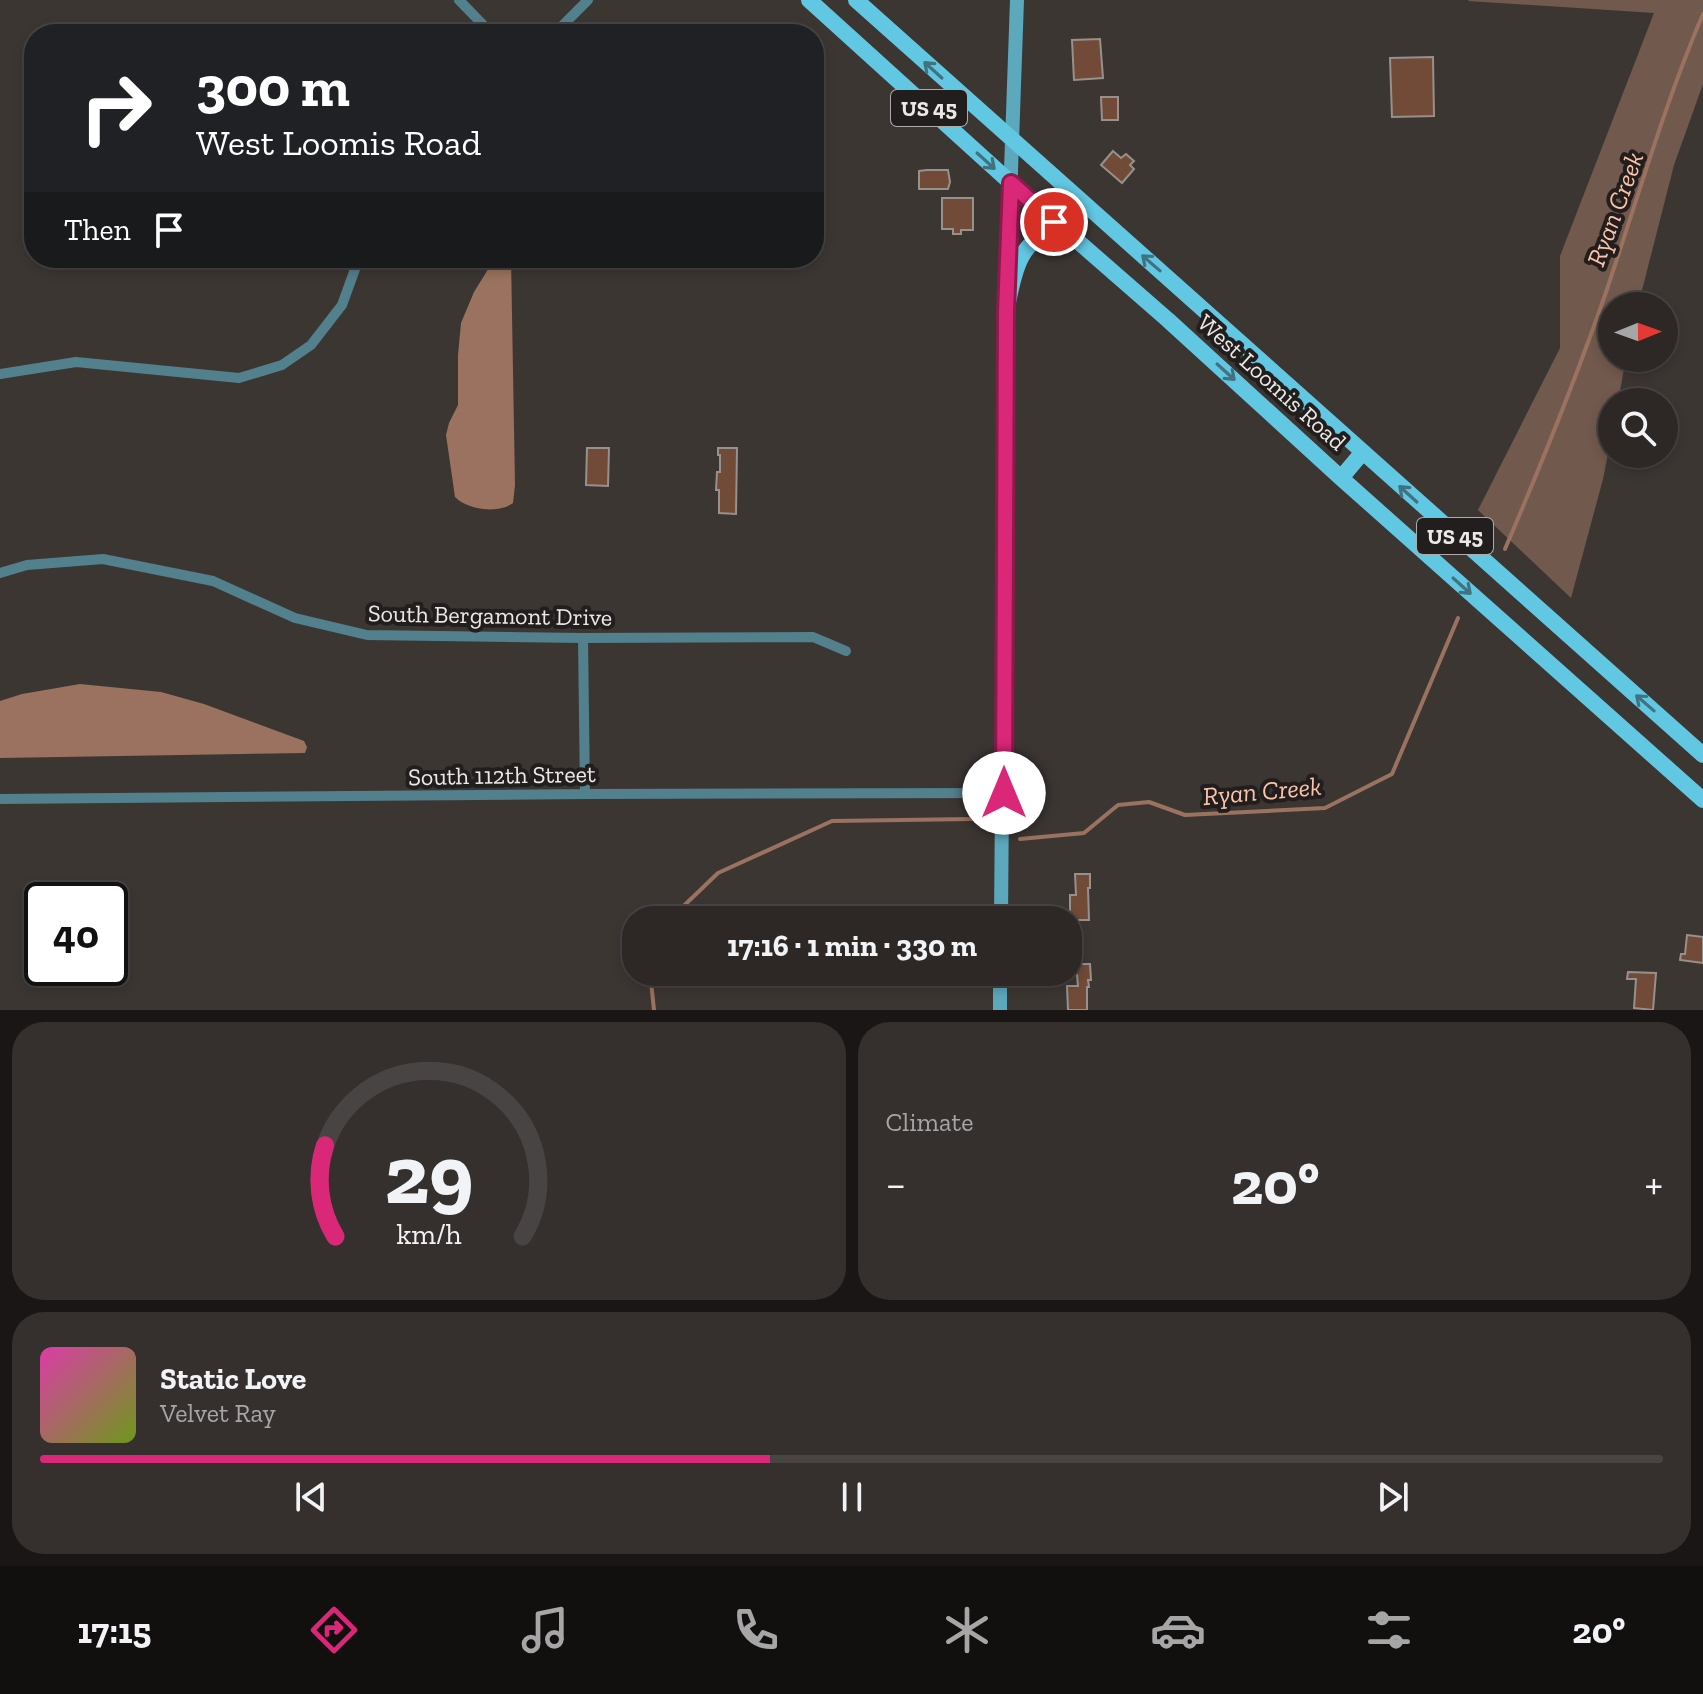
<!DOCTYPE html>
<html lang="en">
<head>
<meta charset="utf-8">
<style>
  :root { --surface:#2d2826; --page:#35302e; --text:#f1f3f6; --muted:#a7a6a7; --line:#484443; --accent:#db2777 }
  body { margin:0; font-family:"Zilla Slab",serif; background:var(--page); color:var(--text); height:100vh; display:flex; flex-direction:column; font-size:30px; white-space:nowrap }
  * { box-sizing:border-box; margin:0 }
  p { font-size:26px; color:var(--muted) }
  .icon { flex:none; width:44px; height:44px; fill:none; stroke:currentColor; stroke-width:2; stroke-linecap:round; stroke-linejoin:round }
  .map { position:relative; height:1010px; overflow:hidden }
  .details { display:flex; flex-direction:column; gap:12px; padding:12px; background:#191615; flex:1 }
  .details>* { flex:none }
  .banner { position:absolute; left:24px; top:24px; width:800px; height:244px; border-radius:32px; box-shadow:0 4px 12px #0003,0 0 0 2px var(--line); background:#202124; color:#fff; overflow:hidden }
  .needle { width:52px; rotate:89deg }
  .tools { position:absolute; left:1598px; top:292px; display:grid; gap:16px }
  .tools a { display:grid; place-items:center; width:80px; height:80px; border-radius:50%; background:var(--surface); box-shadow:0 4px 12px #0003,0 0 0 2px var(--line); font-size:40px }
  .speed { position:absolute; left:24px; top:882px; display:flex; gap:16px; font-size:40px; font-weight:700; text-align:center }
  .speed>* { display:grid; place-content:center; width:104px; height:104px; border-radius:50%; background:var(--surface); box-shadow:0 4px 12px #0003,0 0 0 2px var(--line); line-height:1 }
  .speed .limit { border:4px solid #111; border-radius:12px; background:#fff; color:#111 }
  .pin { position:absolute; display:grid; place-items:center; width:68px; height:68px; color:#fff; margin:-34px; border:4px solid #fff; border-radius:50%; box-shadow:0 2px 8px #0007 }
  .me { position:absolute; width:88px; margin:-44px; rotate:0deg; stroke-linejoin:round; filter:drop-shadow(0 0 6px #0008) }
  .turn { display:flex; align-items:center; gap:28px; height:168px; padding:0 40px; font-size:36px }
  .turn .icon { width:104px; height:104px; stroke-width:2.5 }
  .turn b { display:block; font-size:56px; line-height:68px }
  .then { display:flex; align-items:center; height:76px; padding:0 40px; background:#0003; gap:16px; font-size:30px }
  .big { font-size:60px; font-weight:700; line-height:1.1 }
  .details .widget { flex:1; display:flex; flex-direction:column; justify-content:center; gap:12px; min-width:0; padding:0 28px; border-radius:32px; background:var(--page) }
  .details .dial { align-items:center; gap:0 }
  .dial svg { height:208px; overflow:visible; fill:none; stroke:var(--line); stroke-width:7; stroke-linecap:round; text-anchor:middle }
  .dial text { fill:var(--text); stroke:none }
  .song { display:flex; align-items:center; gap:24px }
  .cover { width:96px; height:96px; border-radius:12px; background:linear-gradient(135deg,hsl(320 70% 55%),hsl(80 70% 35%)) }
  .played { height:8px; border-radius:4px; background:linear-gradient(90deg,var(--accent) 45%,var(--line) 45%) }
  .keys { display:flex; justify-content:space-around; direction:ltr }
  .heat { display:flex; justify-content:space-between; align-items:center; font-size:44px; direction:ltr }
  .details .tiles { flex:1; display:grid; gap:12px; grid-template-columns:1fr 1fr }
  .widget:last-child { grid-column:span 2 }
  .trip { position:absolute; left:622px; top:906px; width:460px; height:80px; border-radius:32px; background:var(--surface); box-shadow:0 4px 12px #0003,0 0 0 2px var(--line); font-weight:700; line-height:80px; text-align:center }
  .menu { display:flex; height:128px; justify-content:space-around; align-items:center; background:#12100f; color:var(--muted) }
  .menu .icon { width:56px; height:56px }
  .menu .on { color:var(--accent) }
  .menu b { font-size:36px; color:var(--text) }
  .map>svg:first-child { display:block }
  .green { fill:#72594d }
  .water { fill:#9b725f }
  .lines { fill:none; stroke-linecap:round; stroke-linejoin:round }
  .stream { stroke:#9b725f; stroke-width:4 }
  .building { fill:#714a38; stroke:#97908d; stroke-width:2 }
  .street { stroke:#52808d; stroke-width:10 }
  .secondary { stroke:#5ca8bd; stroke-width:14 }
  .primary { stroke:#61c7e3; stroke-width:16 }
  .oneway { stroke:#417280 }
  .route-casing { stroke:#8e194d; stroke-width:20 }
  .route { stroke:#db2777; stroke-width:14 }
  .labels { text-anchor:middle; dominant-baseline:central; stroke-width:8; stroke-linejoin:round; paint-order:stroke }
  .shield { fill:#211e1d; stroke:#afabaa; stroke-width:2 }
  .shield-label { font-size:22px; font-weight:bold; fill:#ece8e7 }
  .street-label { font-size:24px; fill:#ece8e7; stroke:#211e1d }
  .water-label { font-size:26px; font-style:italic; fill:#fac3aa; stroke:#211e1d }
</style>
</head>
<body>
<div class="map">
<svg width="1703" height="1010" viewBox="0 0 1703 1010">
  <rect width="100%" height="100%" fill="#3c3633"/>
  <path class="green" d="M1469,0H1703V84L1674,165L1638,306H1612V358H1626L1618,402H1612V434L1603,479L1571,598L1478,510L1560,348V256L1654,13L1468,1Z"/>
  <path class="water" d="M495,258H511L515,485L513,503C499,514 467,510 455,497L446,435L449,423L458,405V355L461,323L474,292Z
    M80,684L161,692L204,704L304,741L307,747L305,753L0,758V701L22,694Z"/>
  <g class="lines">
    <path class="stream" d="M1505,549C1541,465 1575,381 1605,295C1637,201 1664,105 1703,14
      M1020,839L1084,833L1118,805L1149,802L1185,815L1325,808L1392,774L1458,618
      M669,920L718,873L832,821L972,819
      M650,972L654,1010"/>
  </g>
  <path class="building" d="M1100,39L1103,78L1074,80L1072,40Z
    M1433,57L1434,116L1392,117L1390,58Z
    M1101,97H1118V120H1102Z
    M1113,151L1121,158L1126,154L1134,161L1130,165L1134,169L1122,183L1101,165Z
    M927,170H948L950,182L948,189H919V171Z
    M942,198H973V230H961V234H953V229H942Z
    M587,448H609L608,486L586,485Z
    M718,448H737L736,514L719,513V490H716L717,472H720V455H718Z
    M1075,874H1090V888H1088L1089,920H1070V895H1076Z
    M1687,935L1703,937V963L1680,960L1681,954H1685Z
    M1076,964H1090L1091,980H1088L1089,987H1087V1010H1068L1067,986H1078Z
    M1628,972L1656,973L1653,1010L1634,1008L1636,979H1627Z"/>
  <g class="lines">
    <path class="street" d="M459,0L492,34
      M554,34L588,0
      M0,374L76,362L239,378L282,365L311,345L342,305L359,258
      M0,573L27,565L103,559L213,581L295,618L367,635L583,638L813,637L846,651
      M583,638L585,794
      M0,799L585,794L1004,793"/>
    <path class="secondary" d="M1001,920L1006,312L1017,0
      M1000,1010V972"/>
    <path class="primary" d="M809,0L1011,183L1168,320L1341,478L1703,800
      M856,0L1703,755
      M1006,312C1012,286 1017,234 1054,236C1060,236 1068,239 1074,240
      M1341,478L1362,453"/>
  </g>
  <defs><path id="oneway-shaft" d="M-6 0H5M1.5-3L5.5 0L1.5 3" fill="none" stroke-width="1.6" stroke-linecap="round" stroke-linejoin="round" transform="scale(2)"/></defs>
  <g class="oneway">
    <use href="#oneway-shaft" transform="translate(933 70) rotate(-138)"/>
    <use href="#oneway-shaft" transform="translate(986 161) rotate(42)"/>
    <use href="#oneway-shaft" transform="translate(1151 263) rotate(-139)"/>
    <use href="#oneway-shaft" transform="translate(1226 372) rotate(42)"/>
    <use href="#oneway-shaft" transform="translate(1408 494) rotate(-138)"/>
    <use href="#oneway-shaft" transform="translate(1462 586) rotate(42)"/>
    <use href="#oneway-shaft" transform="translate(1645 703) rotate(-139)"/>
  </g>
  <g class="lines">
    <g class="route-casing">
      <path id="route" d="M1004,793L1006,312L1011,183L1054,222"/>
    </g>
    <use href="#route" class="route"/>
  </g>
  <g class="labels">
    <g class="shield">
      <rect x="891" y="90" width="76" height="36" rx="6"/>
      <rect x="1417" y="518" width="76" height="36" rx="6"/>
    </g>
    <g class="shield-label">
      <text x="929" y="108">US 45</text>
      <text x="1455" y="536">US 45</text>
    </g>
    <g class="street-label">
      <text transform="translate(1272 382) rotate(42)">West Loomis Road</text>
      <text transform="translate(490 615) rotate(1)">South Bergamont Drive</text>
      <text transform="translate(502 775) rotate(-1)">South 112th Street</text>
    </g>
    <g class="water-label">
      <text transform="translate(1615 209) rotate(-70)">Ryan Creek</text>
      <text transform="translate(1262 791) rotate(-5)">Ryan Creek</text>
    </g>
  </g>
</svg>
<div class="tools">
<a><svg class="needle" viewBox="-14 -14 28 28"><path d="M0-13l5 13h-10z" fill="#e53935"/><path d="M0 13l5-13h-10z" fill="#a7a6a7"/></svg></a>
<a><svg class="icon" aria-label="search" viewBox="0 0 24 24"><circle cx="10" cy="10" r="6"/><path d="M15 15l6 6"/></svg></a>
</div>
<div class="speed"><div class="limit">40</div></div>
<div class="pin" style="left:1054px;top:222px;background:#d93025"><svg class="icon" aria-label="arrive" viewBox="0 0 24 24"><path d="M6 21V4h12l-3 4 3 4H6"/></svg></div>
<svg class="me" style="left:1004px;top:793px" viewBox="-20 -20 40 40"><circle r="19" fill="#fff"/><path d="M0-13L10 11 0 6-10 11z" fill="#db2777"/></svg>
<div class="trip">17:16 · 1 min · 330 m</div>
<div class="banner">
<div class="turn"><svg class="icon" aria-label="right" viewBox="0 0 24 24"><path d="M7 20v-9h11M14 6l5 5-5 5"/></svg><div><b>300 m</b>West Loomis Road</div></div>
<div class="then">Then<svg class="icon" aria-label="arrive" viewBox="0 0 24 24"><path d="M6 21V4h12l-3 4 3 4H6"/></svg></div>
</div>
</div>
<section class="details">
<div class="tiles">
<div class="widget dial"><svg viewBox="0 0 100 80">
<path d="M14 69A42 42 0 1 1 86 69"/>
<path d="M14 69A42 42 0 0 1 10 34" stroke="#db2777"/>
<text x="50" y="56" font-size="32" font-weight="700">29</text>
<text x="50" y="72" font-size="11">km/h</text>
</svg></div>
<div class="widget"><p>Climate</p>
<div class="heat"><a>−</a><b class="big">20°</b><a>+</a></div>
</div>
<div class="widget">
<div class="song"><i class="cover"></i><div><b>Static Love</b><p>Velvet Ray</p></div></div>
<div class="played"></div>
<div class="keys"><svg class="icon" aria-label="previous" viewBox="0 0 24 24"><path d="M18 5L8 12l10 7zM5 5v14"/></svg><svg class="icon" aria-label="pause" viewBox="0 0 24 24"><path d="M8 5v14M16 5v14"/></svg><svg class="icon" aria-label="next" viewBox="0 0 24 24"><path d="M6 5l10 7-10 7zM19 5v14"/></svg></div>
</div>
</div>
</section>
<nav class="menu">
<b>17:15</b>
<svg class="icon on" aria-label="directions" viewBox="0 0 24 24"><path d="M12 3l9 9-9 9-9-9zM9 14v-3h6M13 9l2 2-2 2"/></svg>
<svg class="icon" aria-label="music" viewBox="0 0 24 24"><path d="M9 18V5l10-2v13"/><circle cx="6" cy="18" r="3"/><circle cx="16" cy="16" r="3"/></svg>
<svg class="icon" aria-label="phone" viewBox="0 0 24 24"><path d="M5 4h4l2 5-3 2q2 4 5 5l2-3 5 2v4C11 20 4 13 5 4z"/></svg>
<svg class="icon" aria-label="climate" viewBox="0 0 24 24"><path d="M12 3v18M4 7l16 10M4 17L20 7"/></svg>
<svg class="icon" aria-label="car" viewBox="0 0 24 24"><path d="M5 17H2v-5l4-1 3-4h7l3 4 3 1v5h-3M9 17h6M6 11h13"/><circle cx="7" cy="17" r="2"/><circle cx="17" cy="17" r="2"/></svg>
<svg class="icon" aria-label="filters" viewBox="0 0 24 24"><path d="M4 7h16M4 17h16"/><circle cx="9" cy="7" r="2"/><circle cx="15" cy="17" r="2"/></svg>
<b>20°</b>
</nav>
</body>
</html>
